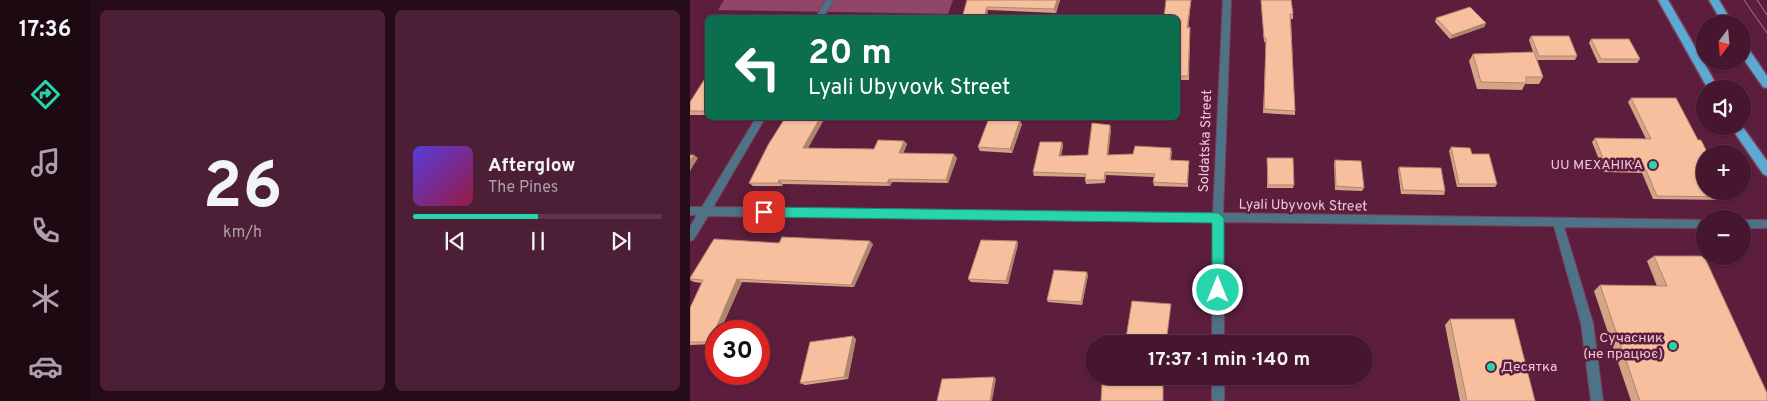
<!DOCTYPE html>
<html lang="en">
<head>
<meta charset="utf-8">
<style>
  :root { --surface:#46162e; --page:#4d1f36; --text:#f1f3f6; --muted:#b09faa; --line:#5e354a; --accent:#27d5ad }
  body { margin:0; font-family:Overpass,sans-serif; background:var(--page); color:var(--text); height:100vh; display:flex; flex-direction:column; font-size:19px; white-space:nowrap }
  * { box-sizing:border-box; margin:0 }
  p { font-size:16px; color:var(--muted) }
  .icon { flex:none; width:28px; height:28px; fill:none; stroke:currentColor; stroke-width:2; stroke-linecap:round; stroke-linejoin:round }
  .map { position:relative; flex:1; overflow:hidden }
  .sheet { display:flex; flex-direction:column; gap:10px; padding:10px; background:#260c19; width:600px }
  .sheet>* { flex:none }
  .hud { position:absolute; left:15px; top:15px; width:475px; height:105px; border-radius:8px; box-shadow:0 1px 4px #0004,0 0 0 1px var(--line); background:#0b6e4f; color:#fff; overflow:hidden }
  .needle { width:32px; rotate:196deg }
  .buttons { position:absolute; left:1006px; top:15px; display:grid; gap:10px }
  .buttons a { display:grid; place-items:center; width:55px; height:55px; border-radius:50%; background:var(--surface); box-shadow:0 1px 4px #0004,0 0 0 1px var(--line); font-size:25px }
  .speed { position:absolute; left:15px; top:320px; display:flex; gap:10px; font-size:25px; font-weight:700; text-align:center }
  .speed>* { display:grid; place-content:center; width:65px; height:65px; border-radius:50%; background:var(--surface); box-shadow:0 1px 4px #0004,0 0 0 1px var(--line); line-height:1 }
  .speed .limit { border:8px solid #d22; background:#fff; color:#111 }
  .pin { position:absolute; display:grid; place-items:center; width:42px; height:42px; color:#fff; margin:-21px; border-radius:10px; box-shadow:0 2px 8px #0006 }
  .me { position:absolute; width:55px; margin:-28px; rotate:0deg; stroke-linejoin:round; filter:drop-shadow(0 0 4px #0008) }
  .turn { display:flex; align-items:center; gap:18px; height:105px; padding:0 20px; font-size:22px }
  .turn .icon { width:65px; height:65px; stroke-width:2.5 }
  .turn b { display:block; font-size:35px; line-height:42px }
  .sheet .card { flex:1; display:flex; flex-direction:column; justify-content:center; gap:8px; min-width:0; padding:0 18px; border-radius:8px; background:var(--page) }
  .sheet .dial { align-items:center; gap:0 }
  .dial b { font-size:65px; line-height:1 }
  .song { display:flex; align-items:center; gap:15px }
  .cover { width:60px; height:60px; border-radius:8px; background:linear-gradient(135deg,hsl(250 70% 55%),hsl(340 70% 35%)) }
  .played { height:5px; border-radius:2px; background:linear-gradient(90deg,var(--accent) 50%,var(--line) 50%) }
  .keys { display:flex; justify-content:space-around; direction:ltr }
  .sheet .tiles { flex:1; display:grid; gap:10px; grid-template-columns:repeat(2,1fr) }
  .trip { position:absolute; left:395px; top:335px; width:288px; height:50px; border-radius:25px; background:var(--surface); box-shadow:0 1px 4px #0004,0 0 0 1px var(--line); font-weight:700; line-height:50px; text-align:center }
  main { display:flex; flex:1; min-height:0 }
  .dock { display:flex; flex-direction:column; width:90px; justify-content:space-around; align-items:center; background:#1c0912; color:var(--muted) }
  .dock .icon { width:35px; height:35px }
  .dock .on { color:var(--accent) }
  .dock b { font-size:22px; color:var(--text) }
  .map>svg:first-child { display:block }
  .green { fill:#914669 }
  .lines { fill:none; stroke-linecap:round; stroke-linejoin:round }
  .minor-casing { stroke:#7a405c; stroke-width:2 }
  .primary-casing { stroke:#7a405c; stroke-width:3 }
  .minor { fill:#4e7386; fill-rule:evenodd }
  .primary { fill:#5caad2; fill-rule:evenodd }
  .tram { stroke:#ac7a91; stroke-width:1 }
  .wall { fill:#d4a487 }
  .shaded-wall { fill:#ad866e }
  .building { fill:#f7bf9d; stroke:#ad866e }
  .route { fill:#27d5ad; stroke:#198a70 }
  .poi-dot { fill:#27d5ad; stroke:#5d1e3e; stroke-width:2 }
  .labels { text-anchor:middle; dominant-baseline:central; stroke-width:5; stroke-linejoin:round; paint-order:stroke }
  .street-label { font-size:14px; fill:#eec7d6; stroke:#5d1e3e }
  .poi-label { font-size:14px; fill:#eec7d6; stroke:#5d1e3e; text-anchor:end }
</style>
</head>
<body>
<main>
<nav class="dock">
<b>17:36</b>
<svg class="icon on" aria-label="directions" viewBox="0 0 24 24"><path d="M12 3l9 9-9 9-9-9zM9 14v-3h6M13 9l2 2-2 2"/></svg>
<svg class="icon" aria-label="music" viewBox="0 0 24 24"><path d="M9 18V5l10-2v13"/><circle cx="6" cy="18" r="3"/><circle cx="16" cy="16" r="3"/></svg>
<svg class="icon" aria-label="phone" viewBox="0 0 24 24"><path d="M5 4h4l2 5-3 2q2 4 5 5l2-3 5 2v4C11 20 4 13 5 4z"/></svg>
<svg class="icon" aria-label="climate" viewBox="0 0 24 24"><path d="M12 3v18M4 7l16 10M4 17L20 7"/></svg>
<svg class="icon" aria-label="car" viewBox="0 0 24 24"><path d="M5 17H2v-5l4-1 3-4h7l3 4 3 1v5h-3M9 17h6M6 11h13"/><circle cx="7" cy="17" r="2"/><circle cx="17" cy="17" r="2"/></svg>
</nav>
<section class="sheet">
<div class="tiles">
<div class="card dial"><b>26</b><p>km/h</p></div>
<div class="card">
<div class="song"><i class="cover"></i><div><b>Afterglow</b><p>The Pines</p></div></div>
<div class="played"></div>
<div class="keys"><svg class="icon" aria-label="previous" viewBox="0 0 24 24"><path d="M18 5L8 12l10 7zM5 5v14"/></svg><svg class="icon" aria-label="pause" viewBox="0 0 24 24"><path d="M8 5v14M16 5v14"/></svg><svg class="icon" aria-label="next" viewBox="0 0 24 24"><path d="M6 5l10 7-10 7zM19 5v14"/></svg></div>
</div>
</div>
</section>
<div class="map">
<svg width="1077" height="401" viewBox="0 0 1077 401">
  <rect width="100%" height="100%" fill="#5d1e3e"/>
  <path class="green" d="M34,0H263L258,14L28,10Z"/>
  <g class="lines">
    <g class="minor-casing">
      <path id="minor" d="M136,0H144L133,18H125Z
        M533,0H541L533,213L1015,220V228L874,227L903,323L913,401H901L891,323L864,226L533,222L534,344H522L523,222L18,216L4,239L0,241V227L7,215H0V207H12L66,118H75L23,207L523,213Z
        M1052,220H1077V228H1052Z
        M522,376H534V401H522Z"/>
    </g>
    <g class="primary-casing">
      <path id="primary" d="M968,0H978L1029,89H1018Z
        M1019,0H1029L1043,24H1033Z
        M1052,44L1056,45L1077,76V88L1073,87L1052,57Z
        M1040,126H1052L1077,161V176L1073,174Z"/>
    </g>
    <use href="#minor" class="minor"/>
    <use href="#primary" class="primary"/>
    <path class="tram" d="M1054,0L1077,33
      M1067,0L1077,15"/>
  </g>
  <path class="wall" d="M277,0H370L366,13L298,10Z
    M501,0L498,28L500,31L499,80H488V18Z
    M571,0H601L603,14V19H601L605,111V115L573,113L576,42H574Z
    M746,18L796,23L794,27L760,39L745,22Z
    M841,36L887,56L885,60H847L853,77L849,84H835L832,90L787,89L779,61L783,54L843,52L839,40Z
    M901,39L950,59L947,63H908L899,43Z
    M18,79V115H0V102Z
    M941,98L1008,140L1041,197L1036,200L963,199L952,173L914,172L902,142L905,138L956,139L938,102Z
    M332,124L322,153L290,151L288,147Z
    M420,125L421,129L418,155L443,154L482,151L481,160L499,161L498,187L464,186L463,182L464,177L416,175L415,183L396,184L395,180L396,177L344,176L343,172L372,142L373,146L371,156L398,155Z
    M214,141L217,144L213,153L267,158L258,183L202,182L200,186L93,184L92,186H63L59,183L118,148L184,149Z
    M761,147L782,154L807,184L805,187H767L759,151Z
    M645,160L674,188L672,191L645,190L644,163Z
    M577,161L604,185L603,188H577Z
    M709,167L755,191L754,195L711,194L708,170Z
    M327,241L328,244L318,284L281,282L278,279Z
    M183,244L164,287L52,282L30,331H26V341L25,344L0,345V308L12,283L4,282L0,280V278Z
    M964,256L1077,401H941L904,291L910,285L967,286L957,261Z
    M398,275L392,305L358,302L357,300Z
    M760,319L845,401H770L755,325Z
    M166,339L158,379L115,385L110,383Z"/>
  <path class="shaded-wall" d="M367,0H370L366,13L364,9Z
    M501,0L498,31L497,28Z
    M297,7L298,10L297,18H294Z
    M796,23L794,27L760,39L762,35Z
    M130,118H135L116,152L113,148Z
    M330,120L332,124L322,153L320,149Z
    M420,125L421,129L418,159L417,155Z
    M214,141L217,144L212,157L209,153Z
    M372,142L373,146L370,160L369,156Z
    M264,154L267,158L258,183L256,180Z
    M4,155L8,158L0,171V161Z
    M415,172L416,175L415,183L414,180Z
    M199,179L202,182L200,186L197,183Z
    M89,180L93,184L92,186L88,183Z
    M180,241L183,244L164,287L161,285Z
    M327,241L328,244L318,284L316,281Z
    M397,272L398,275L392,305L391,302Z
    M47,279L52,282L30,331H26V341L25,344L20,342Z
    M163,336L166,339L158,379L154,377Z
    M304,377L306,379L302,401H300Z"/>
  <path class="building" d="M277,0H367L364,9L297,7L294,18H272Z
    M476,0H501L497,28L500,27L498,76H488V18H474Z
    M571,0H601L603,14H600L605,111L574,109L576,38H574Z
    M780,7L796,23L762,35L746,18Z
    M841,36H879L887,56H849Z
    M901,39H939L950,59H911Z
    M844,52L853,77H836V83L791,82L783,54Z
    M18,79V111H0V102L14,80Z
    M941,98H986L1008,140H1011L1018,154H1015V191H1038L1041,197L967,196L956,170L917,169L905,138L961,139Z
    M95,118H130L113,148L184,149L188,140L214,141L209,153L264,154L256,180L199,179L197,183L89,180L88,183H59L78,145Z
    M299,118L330,120L320,149L288,147Z
    M402,123L420,125L417,155L443,154L445,146L481,148L480,160L499,161L497,184L463,182L465,174L415,172L414,180H395L396,174L343,172L350,142H372L369,156L398,155Z
    M761,147L780,148L782,154H799L807,184H769Z
    M0,155H4L0,161Z
    M577,158H603L604,185H578Z
    M645,160L671,161L674,188L646,186Z
    M709,167L751,168L755,191L713,190Z
    M92,237L180,241L161,285L47,279L20,342H0V308L13,280L0,279V278L24,239L89,243Z
    M291,240L327,241L316,281L278,279Z
    M964,256H1014L1077,393V401H950L910,285L977,286Z
    M364,270L397,272L391,302L357,300Z
    M442,301L481,304L476,344H435Z
    M760,319H824L845,401H777Z
    M163,336L154,377L110,383L120,342Z
    M304,377L300,401H247L252,379Z
    M473,383V401H411L412,384Z"/>
  <path class="route" d="M74,207L528,213L534,218V290L528,296L522,290V223L74,217L68,212Z"/>
  <g class="poi-dot">
    <circle cx="963" cy="165" r="5"/>
    <circle cx="983" cy="346" r="5"/>
    <circle cx="801" cy="367" r="5"/>
  </g>
  <g class="labels">
    <g class="street-label">
      <text transform="translate(516 141) rotate(-88)">Soldatska Street</text>
      <text transform="translate(613 206) rotate(1)">Lyali Ubyvovk Street</text>
    </g>
    <g class="poi-label">
      <text x="953" y="165">UU МЕХАНІКА</text>
      <text x="973" y="338">Сучасник<tspan x="973" dy="16">(не працює)</tspan></text>
      <text x="811" y="367" text-anchor="start">Десятка</text>
    </g>
  </g>
</svg>
<div class="buttons">
<a><svg class="needle" viewBox="-14 -14 28 28"><path d="M0-13l5 13h-10z" fill="#e53935"/><path d="M0 13l5-13h-10z" fill="#b09faa"/></svg></a>
<a><svg class="icon" aria-label="sound" viewBox="0 0 24 24"><path d="M4 9h4l5-4v14l-5-4H4zM17 9q2 3 0 6"/></svg></a>
<a>+</a>
<a>−</a>
</div>
<div class="speed"><div class="limit">30</div></div>
<div class="pin" style="left:74px;top:212px;background:#d93025"><svg class="icon" aria-label="arrive" viewBox="0 0 24 24"><path d="M6 21V4h12l-3 4 3 4H6"/></svg></div>
<svg class="me" style="left:528px;top:290px" viewBox="-20 -20 40 40"><circle r="17" fill="#27d5ad" stroke="#fff" stroke-width="3"/><path d="M0-11L8 9 0 5-8 9z" fill="#fff"/></svg>
<div class="trip">17:37 · 1 min · 140 m</div>
<div class="hud">
<div class="turn"><svg class="icon" aria-label="left" viewBox="0 0 24 24"><path d="M17 20v-9H6M10 6l-5 5 5 5"/></svg><div><b>20 m</b>Lyali Ubyvovk Street</div></div>
</div>
</div>
</main>
</body>
</html>
